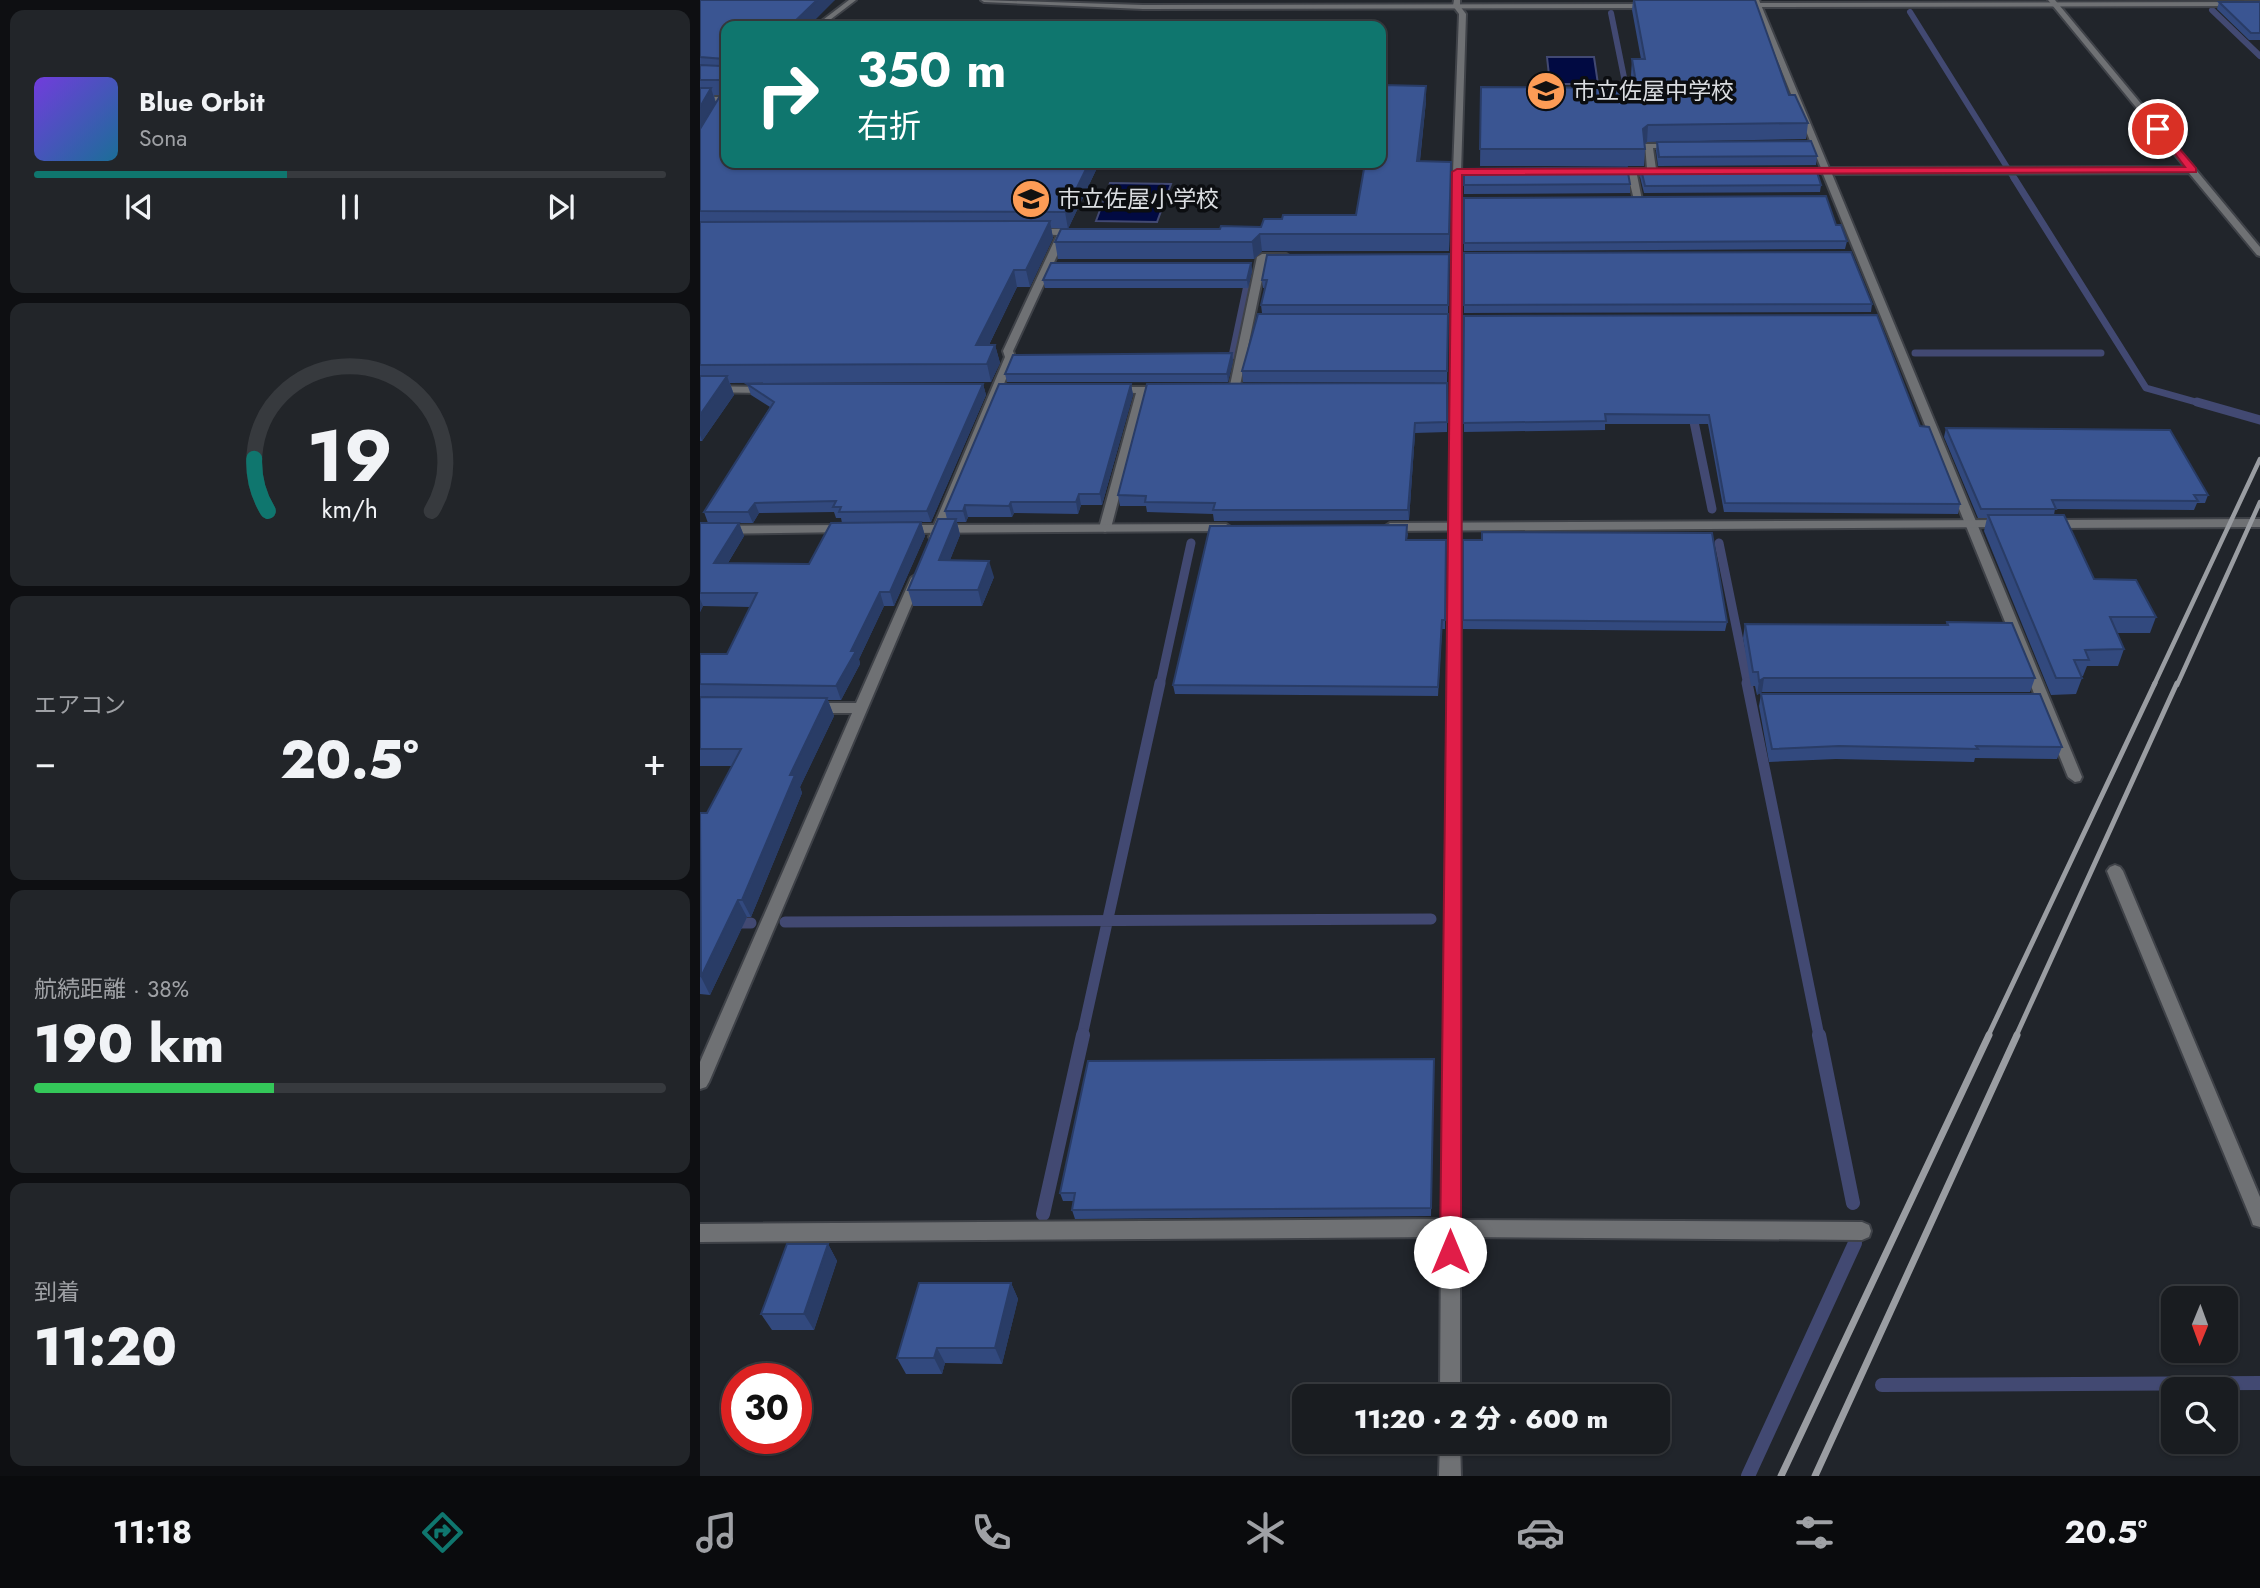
<!DOCTYPE html>
<html lang="ja">
<head>
<meta charset="utf-8">
<style>
  :root { --surface:#191c20; --page:#222529; --text:#f1f3f6; --muted:#9fa1a5; --line:#373a3e; --accent:#0f766e }
  body { margin:0; font-family:Jost,"Noto Sans JP",sans-serif; background:var(--page); color:var(--text); height:100vh; display:flex; flex-direction:column; font-size:26px; white-space:nowrap }
  * { box-sizing:border-box; margin:0 }
  p { font-size:23px; color:var(--muted) }
  .icon { flex:none; width:38px; height:38px; fill:none; stroke:currentColor; stroke-width:2; stroke-linecap:round; stroke-linejoin:round }
  .map { position:relative; flex:1; overflow:hidden }
  .drawer { display:flex; flex-direction:column; gap:10px; padding:10px; background:#0e0f12; width:700px }
  .drawer>* { flex:none }
  .guide { position:absolute; left:21px; top:21px; width:665px; height:147px; border-radius:14px; box-shadow:0 2px 5px #0004,0 0 0 2px var(--line); background:#0f766e; color:#fff; overflow:hidden }
  .needle { width:46px; rotate:181deg }
  .fabs { position:absolute; left:1461px; top:1286px; display:grid; gap:14px }
  .fabs a { display:grid; place-items:center; width:77px; height:77px; border-radius:14px; background:var(--surface); box-shadow:0 2px 5px #0004,0 0 0 2px var(--line); font-size:35px }
  .speed { position:absolute; left:21px; top:1363px; display:flex; gap:14px; font-size:35px; font-weight:700; text-align:center }
  .speed>* { display:grid; place-content:center; width:91px; height:91px; border-radius:50%; background:var(--surface); box-shadow:0 2px 5px #0004,0 0 0 2px var(--line); line-height:1 }
  .speed .limit { border:10px solid #d22; background:#fff; color:#111 }
  .pin { position:absolute; display:grid; place-items:center; width:60px; height:60px; color:#fff; margin:-30px; border:4px solid #fff; border-radius:50%; box-shadow:0 2px 7px #0007 }
  .me { position:absolute; width:77px; margin:-38px; rotate:0deg; stroke-linejoin:round; filter:drop-shadow(0 0 5px #0008) }
  .turn { display:flex; align-items:center; gap:24px; height:147px; padding:0 21px; font-size:32px }
  .turn .icon { width:91px; height:91px; stroke-width:2.5 }
  .turn b { display:block; font-size:49px; line-height:60px }
  .big { font-size:52px; font-weight:800; line-height:1.1 }
  .drawer .card { flex:1; display:flex; flex-direction:column; justify-content:center; gap:10px; min-width:0; padding:0 24px; border-radius:14px; background:var(--page) }
  .drawer .dial { align-items:center; gap:0 }
  .dial svg { height:182px; overflow:visible; fill:none; stroke:var(--line); stroke-width:7; stroke-linecap:round; text-anchor:middle }
  .dial text { fill:var(--text); stroke:none }
  .song { display:flex; align-items:center; gap:21px }
  .cover { width:84px; height:84px; border-radius:10px; background:linear-gradient(135deg,hsl(260 70% 55%),hsl(200 70% 35%)) }
  .played { height:7px; border-radius:4px; background:linear-gradient(90deg,var(--accent) 40%,var(--line) 40%) }
  .keys { display:flex; justify-content:space-around; direction:ltr }
  .heat { display:flex; justify-content:space-between; align-items:center; font-size:38px; direction:ltr }
  .charge { height:10px; border-radius:5px; background:linear-gradient(90deg,#34c759 38%,var(--line) 0) }
  .trip { position:absolute; left:592px; top:1384px; width:378px; height:70px; border-radius:14px; background:var(--surface); box-shadow:0 2px 5px #0004,0 0 0 2px var(--line); font-weight:800; line-height:70px; text-align:center }
  .dock { display:flex; height:112px; justify-content:space-around; align-items:center; background:#0a0b0d; color:var(--muted) }
  .dock .icon { width:49px; height:49px }
  .dock .selected { color:var(--accent) }
  .dock b { font-size:32px; color:var(--text) }
  main { display:flex; flex:1; min-height:0 }
  .map>svg:first-child { display:block }
  .water { fill:#010a42; stroke:#424972; stroke-width:2 }
  .lines { fill:none; stroke-linecap:round; stroke-linejoin:round }
  .stream-far4 { stroke:#424972; stroke-width:6 }
  .stream-far3 { stroke:#424972; stroke-width:7 }
  .stream-far2 { stroke:#424972; stroke-width:9 }
  .stream-far1 { stroke:#424972; stroke-width:11 }
  .stream { stroke:#424972; stroke-width:14 }
  .minor-casing { stroke:#3f4248; stroke-width:4 }
  .tertiary-casing { stroke:#3f4248; stroke-width:4 }
  .minor { fill:#6f7174; fill-rule:evenodd }
  .tertiary { fill:#6f7174; fill-rule:evenodd }
  .rail-far2 { stroke:#9a9da2; stroke-width:4.5 }
  .rail-far1 { stroke:#9a9da2; stroke-width:5 }
  .rail { stroke:#9a9da2; stroke-width:7 }
  .wall { fill:#32497e; fill-rule:evenodd }
  .shaded-wall { fill:#293c66 }
  .building { fill:#3a5592; stroke:#293c66; stroke-width:2 }
  .route { fill:#e11d48; stroke:#92132f; stroke-width:2 }
  .labels { text-anchor:middle; dominant-baseline:central; stroke-width:7; stroke-linejoin:round; paint-order:stroke }
  .far-poi-label { font-size:23px; fill:#dadde1; stroke:#0c0e11; text-anchor:start }
</style>
</head>
<body>
<main>
<section class="drawer">
<div class="card">
<div class="song"><i class="cover"></i><div><b>Blue Orbit</b><p>Sona</p></div></div>
<div class="played"></div>
<div class="keys"><svg class="icon" aria-label="previous" viewBox="0 0 24 24"><path d="M18 5L8 12l10 7zM5 5v14"/></svg><svg class="icon" aria-label="pause" viewBox="0 0 24 24"><path d="M8 5v14M16 5v14"/></svg><svg class="icon" aria-label="next" viewBox="0 0 24 24"><path d="M6 5l10 7-10 7zM19 5v14"/></svg></div>
</div>
<div class="card dial"><svg viewBox="0 0 100 80">
<path d="M14 69A42 42 0 1 1 86 69"/>
<path d="M14 69A42 42 0 0 1 8 46" stroke="#0f766e"/>
<text x="50" y="56" font-size="32" font-weight="700">19</text>
<text x="50" y="72" font-size="11">km/h</text>
</svg></div>
<div class="card"><p>エアコン</p>
<div class="heat"><a>−</a><b class="big">20.5°</b><a>+</a></div>
</div>
<div class="card"><p>航続距離 · 38%</p><b class="big">190 km</b><div class="charge"></div></div>
<div class="card"><p>到着</p><b class="big">11:20</b></div>
</section>
<div class="map">
<svg width="1560" height="1476" viewBox="0 0 1560 1476">
  <rect width="100%" height="100%" fill="#21252b"/>
  <path class="water" d="M847,57H894L898,84H850Z
    M410,183L471,184L457,222L396,221Z"/>
  <g class="lines">
    <path class="stream-far4" d="M1512,10L1560,56
      M1210,12L1315,180
      M911,13L929,102"/>
    <path class="stream-far3" d="M1314,178L1446,388L1503,404
      M1215,353H1401
      M519,356H532L547,285"/>
    <path class="stream-far2" d="M1497,402L1560,420
      M992,412L1012,509
      M1019,543L1048,685
      M460,685L491,543"/>
    <path class="stream-far1" d="M1047,683L1119,1036
      M85,922L731,919
      M30,923H51
      M382,1036L460,683"/>
    <path class="stream" d="M1119,1035L1153,1203
      M343,1214L383,1035
      M1182,1385L1560,1383
      M1048,1476L1155,1243"/>
    <g class="minor-casing">
      <path id="minor" d="M149,0H156L122,26H115Z
        M754,0H760V6L766,14L761,172L760,1220L1162,1222L1169,1225L1171,1231L1169,1237L1162,1240L760,1237V1396H740L741,1237L0,1242V1224L742,1219L753,172L759,14L753,6Z
        M1053,0H1059L1129,168L1485,167L1348,0H1355L1560,247V256L1557,255L1489,173L1132,174L1382,777L1380,781L1375,782L1368,777L1123,174L1115,171L1121,168Z
        M0,97H26V101H0Z
        M945,144H974L978,146L974,148H953L956,169L962,172L958,175H937L942,200L938,203L934,200L928,175H909L905,172L909,169H947Z
        M334,229H363L368,232L313,351L315,357L241,537L235,541L231,540L229,537L305,357L303,351L357,235L331,234V230Z
        M562,254H586L591,257L586,260H566L539,390L534,393L529,390L557,257Z
        M0,386L66,387L71,390L66,393L0,392Z
        M416,387H465L470,390L465,393H446L411,528L405,532L399,528L436,393L412,392L411,390Z
        M217,574L223,578L9,1082L6,1087L0,1089V1062L152,713H114L107,708L114,703H156L211,578Z
        M1415,865L1420,867L1423,871L1560,1197V1227L1553,1225L1551,1219L1407,871L1410,867Z
        M740,1442H760L761,1476H739Z"/>
    </g>
    <g class="tertiary-casing">
      <path id="tertiary" d="M281,0L443,5L951,4L954,6L951,8L443,9L284,2Z
        M1560,2V6L1038,7L1035,5L1038,3Z
        M1560,519V527L1351,528L1345,524L1351,520Z
        M1303,520L1309,524L1307,527L690,531L684,527L690,523Z
        M526,524L532,528L530,531L203,533L197,529L203,525Z
        M145,525L151,529L149,532L0,534V526Z"/>
    </g>
    <use href="#minor" class="minor"/>
    <use href="#tertiary" class="tertiary"/>
    <path class="rail-far2" d="M1454,685L1560,459
      M1477,685L1560,502"/>
    <path class="rail-far1" d="M1288,1036L1455,683
      M1316,1036L1477,683"/>
    <path class="rail" d="M1081,1476L1289,1035
      M1115,1476L1317,1035"/>
  </g>
  <path class="wall" d="M0,0H135L26,26V163H467L465,169L397,168L368,229L351,228L353,238L330,287H317L289,345H295L300,363L291,382L30,383L34,395L2,441H0ZM14,95H21L16,103Z
    M933,0H1055L1089,95L1108,123L1106,139L947,142L945,144V149L944,166H780L781,87L933,88L931,75L932,59H941L932,10Z
    M1519,2H1560V40H1549L1517,9Z
    M726,101L720,161L752,178L749,251H562L554,259H358L355,242L561,227L582,219L656,215L664,167H590V163H681Z
    M957,142L1117,156L1116,165L958,166L956,151Z
    M764,169L930,184V193L764,194Z
    M941,169L1121,185L1120,192L944,193L940,177Z
    M764,198L1136,225L1147,241L1145,249L764,251Z
    M764,253L1172,304L1171,312L764,313Z
    M749,254L748,313H562L561,305L565,288H563L562,280Z
    M551,263L552,271L548,288H345L343,280Z
    M748,314L747,382H543L542,371Z
    M764,316L1220,426L1260,504L1258,514L1024,512L1008,424H905V430L764,432Z
    M532,353L533,361L528,382H307L305,374Z
    M747,383V432L715,433L709,520L514,521L513,514L447,512L446,506H420L418,495Z
    M47,384H283L286,395L231,522H221L225,536L194,606H184L159,659L160,664L141,700H128L134,716L100,787L102,793L51,917H47L10,995L0,994V813H7L32,766H0V654H27L50,607L3,606L0,612V523H8L4,512L70,407L51,395ZM134,512L136,518H141L142,523L109,564L28,563L44,536L39,523H53L59,513Z
    M431,384L433,395L402,505H381L378,514L314,513L312,517H268L266,522H257L260,535L250,560L294,577L282,606H213L208,590L247,519L245,511Z
    M1246,428L1508,495L1505,503H1497L1494,510L1355,509L1354,515L1394,579L1456,617L1450,633H1417L1424,649L1418,666H1387L1383,676H1381L1382,678L1376,694L1351,695L1284,531L1287,518H1278L1244,437Z
    M708,533L707,540H746L745,629H742L738,696L475,694L473,685Z
    M763,540L1027,622L1025,631L763,629Z
    M1247,622L1335,678L1330,692H1062L1057,695L1055,686H1051L1043,638L1045,624L1246,625Z
    M1061,694L1362,747L1357,759L1275,758L1274,762L1136,759L1069,762L1059,706Z
    M734,1059L731,1216L375,1219L372,1210L374,1201H363L360,1193Z
    M128,1244L137,1261L114,1330H72L61,1314Z
    M311,1283L318,1299L302,1364L245,1363L242,1374H206L197,1358Z"/>
  <path class="shaded-wall" d="M117,0H135L109,26H90Z
    M726,86V101L718,178L717,161Z
    M11,88L16,104L0,132V107Z
    M948,125L947,142L941,146L943,129Z
    M751,162L752,178L749,251V234Z
    M389,163H396L397,168L368,229L365,212Z
    M350,221L353,238L330,287L326,270Z
    M560,234L562,251L554,259L552,242Z
    M551,263L552,271L548,288L547,280Z
    M314,270L317,287L280,363L276,345Z
    M295,345L300,363L291,382L287,364Z
    M532,353L533,361L528,382L527,374Z
    M27,376L34,395L2,441L0,435V415Z
    M283,384L286,395L231,522L227,511Z
    M431,384L433,395L402,505L400,494Z
    M715,423V433L709,520L708,510Z
    M379,494L381,505L378,514L376,502Z
    M311,502L314,513L312,517L309,506Z
    M55,503L59,513L53,523L48,512Z
    M265,505L268,517L266,522L263,511Z
    M256,519L260,535L243,577L239,560Z
    M221,522L225,536L194,606L190,592Z
    M39,523L44,536L20,576L14,563Z
    M289,561L294,577L282,606L278,590Z
    M180,592L184,606L159,659L160,664L141,700L136,686L151,651Z
    M0,599L3,606L0,612Z
    M1064,678L1062,692L1057,695L1059,681Z
    M127,698L134,716L100,787L102,793L51,917L42,900L90,775Z
    M38,900L47,917L10,995L1,977Z
    M128,1244L137,1261L114,1330L104,1314Z
    M311,1283L318,1299L302,1364L295,1348Z
    M237,1348L245,1363L242,1374L234,1358Z"/>
  <path class="building" d="M0,0H117L90,26H26V163H389L365,212L0,211V129L23,91V80H0V65L21,66L24,59L0,57Z
    M934,0H1055L1089,95H1095L1108,123L948,125L943,129L945,149H780L781,87L937,88L932,59H945Z
    M1519,2H1560V33H1551Z
    M681,85L726,86L717,161L751,162L749,234H560L552,242H355L361,229H520L521,226L561,227L564,219H582L583,215H656L665,163H681Z
    M0,88H11L0,107Z
    M1111,141L1117,156L959,157L957,142Z
    M927,167L930,184L764,185V169Z
    M941,169H1116L1121,185L945,186Z
    M1126,196L1136,225H1141L1147,241L764,243V198Z
    M350,221L326,270H314L276,345H295L287,364L0,365V222Z
    M1151,252L1172,304L764,305V253Z
    M749,254L748,305H561L567,280H562L567,255Z
    M351,263H551L547,280H343Z
    M558,314H748L747,371H542Z
    M1177,315L1220,426L1229,427L1260,504L1025,503L1009,415L905,414L906,421L763,423L764,316Z
    M532,353L527,374H305L313,355Z
    M0,376H27L0,415Z
    M747,383V422L715,423L708,510H513L515,503L445,502L446,496L418,495L447,384Z
    M47,384H283L227,511L139,512L141,507H133L136,501L55,503L48,512H4L74,402Z
    M299,384H431L400,494H379L376,502H311L309,506L265,505L263,511H245Z
    M1246,428L1470,430L1508,495H1494L1498,501L1352,500L1356,509H1281Z
    M1288,515H1364L1394,579L1436,580L1456,617H1410L1424,649L1385,650L1389,660H1374L1382,678H1356Z
    M238,519H256L239,560L289,561L278,590H208Z
    M221,522L190,592H180L151,651H156L136,686L0,684V654H27L57,593H0V523H39L14,563L109,564L131,523Z
    M707,525L706,540H746L745,620H742L738,687L473,685L510,526Z
    M782,532L1012,533L1027,622L763,620V540H782Z
    M1247,622L1312,623L1335,678H1064L1059,681L1058,672H1053L1045,624L1248,625Z
    M1061,694H1340L1362,747L1276,746L1278,749L1139,746L1072,749Z
    M0,697L127,698L90,775H95L42,900H38L1,977L0,813H7L41,749H0Z
    M734,1059L731,1208L372,1210L375,1193H360L388,1061Z
    M87,1244H128L104,1314H61Z
    M219,1283H311L295,1348H237L234,1358H197Z"/>
  <path class="route" d="M1455,127H1461L1496,168V172L762,175L761,1252L758,1259L750,1262L743,1259L740,1252L752,172L757,169L1485,167Z"/>
  <defs>
    <g id="school-disc" transform="scale(2.0125)"><circle r="9.5" fill="#fd9c56" stroke="#0c0e11"/><path d="M0-5L7-2L0 1L-7-2ZM-4 1L0 2.5L4 1V4Q0 6-4 4Z" fill="#111"/></g>
  </defs>
  <g fill-rule="evenodd">
    <use href="#school-disc" x="846" y="91"/>
    <use href="#school-disc" x="331" y="199"/>
  </g>
  <g class="labels">
    <g class="far-poi-label">
      <text x="873" y="91">市立佐屋中学校</text>
      <text x="358" y="199">市立佐屋小学校</text>
    </g>
  </g>
</svg>
<div class="fabs">
<a><svg class="needle" viewBox="-14 -14 28 28"><path d="M0-13l5 13h-10z" fill="#e53935"/><path d="M0 13l5-13h-10z" fill="#9fa1a5"/></svg></a>
<a><svg class="icon" aria-label="search" viewBox="0 0 24 24"><circle cx="10" cy="10" r="6"/><path d="M15 15l6 6"/></svg></a>
</div>
<div class="speed"><div class="limit">30</div></div>
<div class="pin" style="left:1458px;top:129px;background:#d93025"><svg class="icon" aria-label="arrive" viewBox="0 0 24 24"><path d="M6 21V4h12l-3 4 3 4H6"/></svg></div>
<svg class="me" style="left:750px;top:1252px" viewBox="-20 -20 40 40"><circle r="19" fill="#fff"/><path d="M0-13L10 11 0 6-10 11z" fill="#e11d48"/></svg>
<div class="trip">11:20 · 2 分 · 600 m</div>
<div class="guide">
<div class="turn"><svg class="icon" aria-label="right" viewBox="0 0 24 24"><path d="M7 20v-9h11M14 6l5 5-5 5"/></svg><div><b>350 m</b>右折</div></div>
</div>
</div>
</main>
<nav class="dock">
<b>11:18</b>
<svg class="icon selected" aria-label="directions" viewBox="0 0 24 24"><path d="M12 3l9 9-9 9-9-9zM9 14v-3h6M13 9l2 2-2 2"/></svg>
<svg class="icon" aria-label="music" viewBox="0 0 24 24"><path d="M9 18V5l10-2v13"/><circle cx="6" cy="18" r="3"/><circle cx="16" cy="16" r="3"/></svg>
<svg class="icon" aria-label="phone" viewBox="0 0 24 24"><path d="M5 4h4l2 5-3 2q2 4 5 5l2-3 5 2v4C11 20 4 13 5 4z"/></svg>
<svg class="icon" aria-label="climate" viewBox="0 0 24 24"><path d="M12 3v18M4 7l16 10M4 17L20 7"/></svg>
<svg class="icon" aria-label="car" viewBox="0 0 24 24"><path d="M5 17H2v-5l4-1 3-4h7l3 4 3 1v5h-3M9 17h6M6 11h13"/><circle cx="7" cy="17" r="2"/><circle cx="17" cy="17" r="2"/></svg>
<svg class="icon" aria-label="filters" viewBox="0 0 24 24"><path d="M4 7h16M4 17h16"/><circle cx="9" cy="7" r="2"/><circle cx="15" cy="17" r="2"/></svg>
<b>20.5°</b>
</nav>
</body>
</html>
